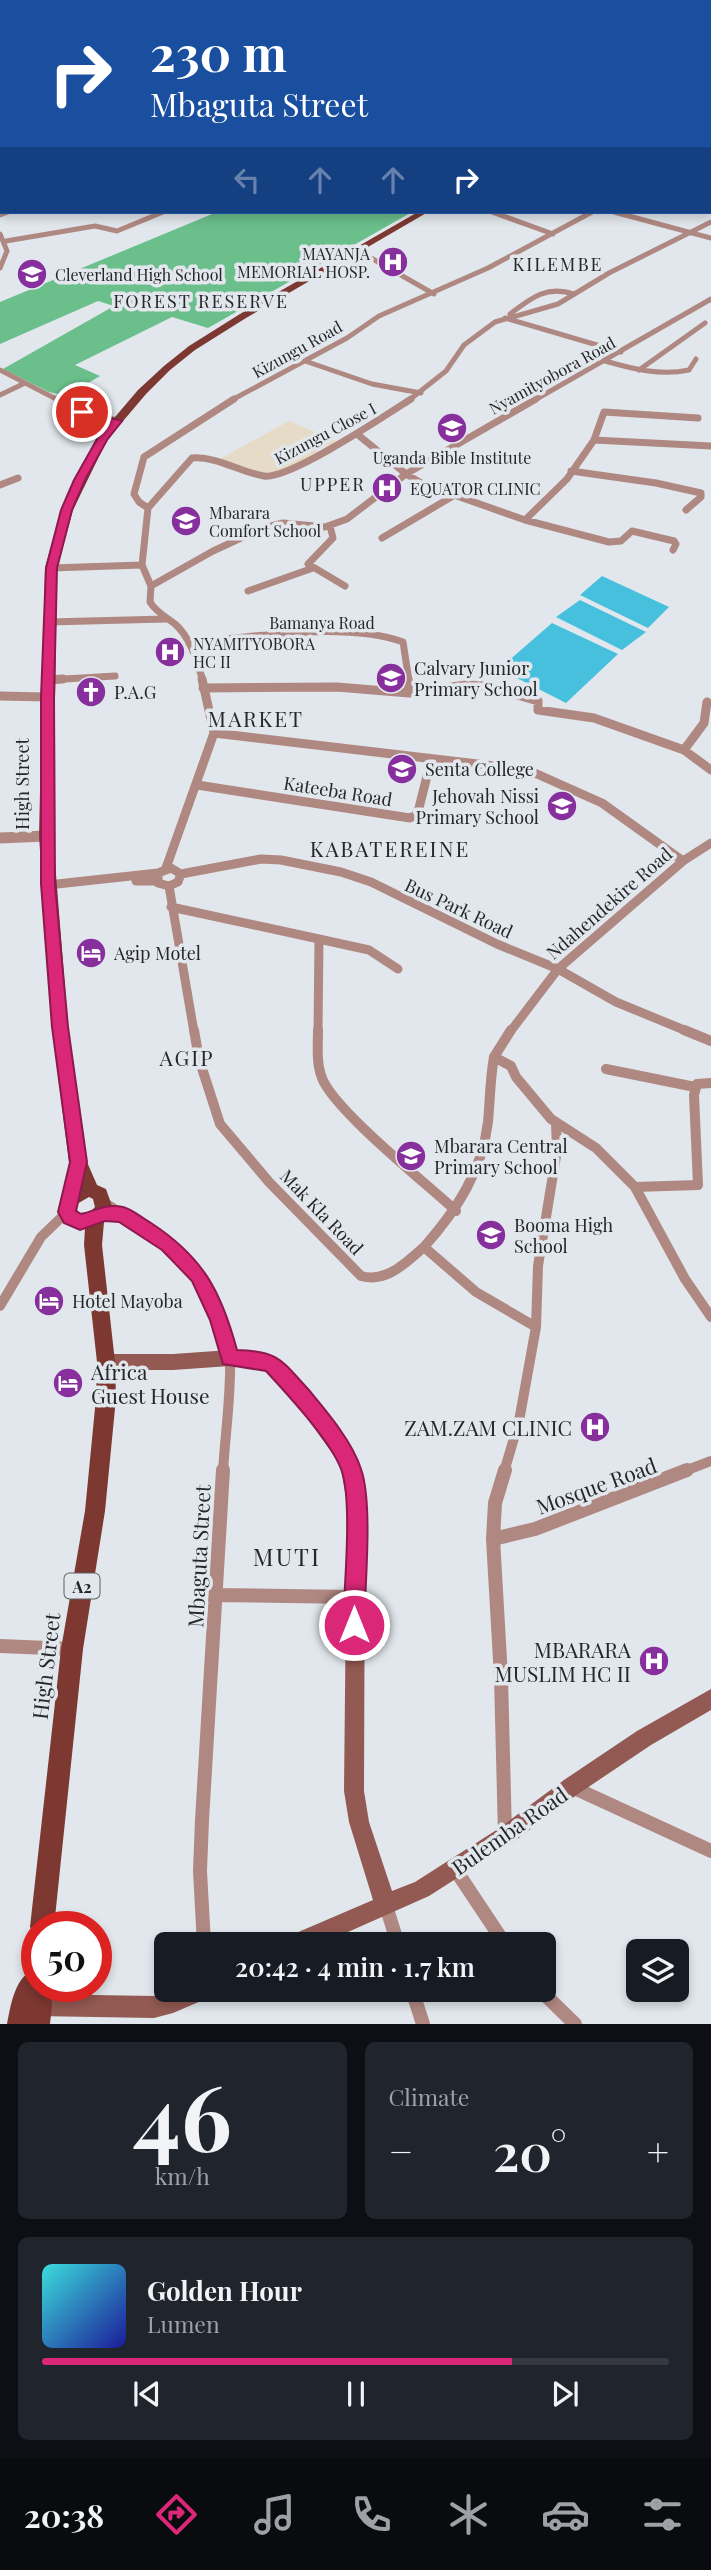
<!DOCTYPE html>
<html lang="en">
<head>
<meta charset="utf-8">
<style>
  :root { --surface:#171b24; --page:#20242c; --text:#f1f3f6; --muted:#9ea1a6; --line:#363941; --accent:#db2777 }
  body { margin:0; font-family:"Playfair Display",serif; background:var(--page); color:var(--text); height:100vh; display:flex; flex-direction:column; font-size:26px; white-space:nowrap }
  * { box-sizing:border-box; margin:0 }
  p { font-size:23px; color:var(--muted) }
  .icon { flex:none; width:38px; height:38px; fill:none; stroke:currentColor; stroke-width:2; stroke-linecap:round; stroke-linejoin:round }
  .map { position:relative; height:2024px; overflow:hidden }
  .drawer { display:flex; flex-direction:column; gap:18px; padding:18px; background:#0d0f14; flex:1 }
  .drawer>* { flex:none }
  .hud { position:absolute; left:0px; top:0px; width:712px; height:214px; box-shadow:0 4px 10px #0003; background:#1a4fa0; color:#fff; overflow:hidden }
  .buttons { position:absolute; left:626px; top:1939px; display:grid; gap:14px }
  .buttons a { display:grid; place-items:center; width:63px; height:63px; border-radius:10px; background:var(--surface); box-shadow:0 4px 10px #0003; font-size:35px }
  .speed { position:absolute; left:21px; top:1911px; display:flex; gap:14px; font-size:35px; font-weight:700; text-align:center }
  .speed>* { display:grid; place-content:center; width:91px; height:91px; border-radius:50%; background:var(--surface); box-shadow:0 4px 10px #0003; line-height:1 }
  .speed .limit { border:10px solid #d22; background:#fff; color:#111 }
  .pin { position:absolute; display:grid; place-items:center; width:60px; height:60px; color:#fff; margin:-30px; border:4px solid #fff; border-radius:50%; box-shadow:0 2px 7px #0007 }
  .me { position:absolute; width:77px; margin:-38px; rotate:0deg; stroke-linejoin:round; filter:drop-shadow(0 0 5px #0008) }
  .turn { display:flex; align-items:center; gap:24px; height:147px; padding:0 35px; font-size:32px }
  .turn .icon { width:91px; height:91px; stroke-width:2.5 }
  .turn b { display:block; font-size:49px; line-height:60px }
  .lanes { display:flex; align-items:center; height:66px; padding:0 35px; background:#0003; justify-content:center; gap:35px; direction:ltr }
  .lanes .off { opacity:.35 }
  .big { font-size:52px; font-weight:600; line-height:1.1 }
  .drawer .widget { flex:1; display:flex; flex-direction:column; justify-content:center; gap:10px; min-width:0; padding:0 24px; border-radius:10px; background:var(--page) }
  .drawer .dial { align-items:center; gap:0 }
  .dial b { font-size:91px; line-height:1 }
  .song { display:flex; align-items:center; gap:21px }
  .cover { width:84px; height:84px; border-radius:10px; background:linear-gradient(135deg,hsl(180 70% 55%),hsl(240 70% 35%)) }
  .played { height:7px; border-radius:4px; background:linear-gradient(90deg,var(--accent) 75%,var(--line) 75%) }
  .keys { display:flex; justify-content:space-around; direction:ltr }
  .heat { display:flex; justify-content:space-between; align-items:center; font-size:38px; direction:ltr }
  .drawer .tiles { flex:1; display:grid; gap:18px; grid-template-columns:1fr 1fr }
  .widget:last-child { grid-column:span 2 }
  .trip { position:absolute; left:154px; top:1932px; width:402px; height:70px; border-radius:10px; background:var(--surface); box-shadow:0 4px 10px #0003; font-weight:600; line-height:70px; text-align:center }
  .tabs { display:flex; height:112px; justify-content:space-around; align-items:center; background:#090b0e; color:var(--muted) }
  .tabs .icon { width:49px; height:49px }
  .tabs .selected { color:var(--accent) }
  .tabs b { font-size:32px; color:var(--text) }
  .map>svg:first-child { display:block }
  .education { fill:#e5dbc6 }
  .forest { fill:#6bbf8b }
  .water { fill:#47c0dd }
  .lines { fill:none; stroke-linecap:round; stroke-linejoin:round }
  .minor-far5 { stroke:#b08882; stroke-width:4.5 }
  .minor-far4 { stroke:#b08882; stroke-width:5 }
  .minor-far3 { stroke:#b08882; stroke-width:7 }
  .minor-far2 { stroke:#b08882; stroke-width:9 }
  .minor-far1 { stroke:#b08882; stroke-width:10 }
  .minor { stroke:#b08882; stroke-width:14 }
  .tertiary { stroke:#b08882; stroke-width:11 }
  .secondary { fill:#935a53; fill-rule:evenodd }
  .primary { fill:#7c3831; fill-rule:evenodd }
  .trunk { fill:#722822; fill-rule:evenodd }
  .route { fill:#db2777; stroke:#8e194d; stroke-width:2 }
  .labels { text-anchor:middle; dominant-baseline:central; stroke-width:7; stroke-linejoin:round; paint-order:stroke }
  .far-poi-label { font-size:16px; fill:#252729; stroke:#e1e7ec; text-anchor:start }
  .far-street-label { font-size:16px; fill:#252729; stroke:#e1e7ec }
  .shield { fill:#e1e7ec; stroke:#5d6164; stroke-width:2 }
  .shield-label { font-size:16px; font-weight:bold; fill:#252729 }
  .far-quarter-label { font-size:18px; letter-spacing:2px; fill:#252729; stroke:#e1e7ec }
  .poi-label { font-size:18px; fill:#252729; stroke:#e1e7ec; text-anchor:start }
  .street-label { font-size:18px; fill:#252729; stroke:#e1e7ec }
  .quarter-label { font-size:21px; letter-spacing:2px; fill:#252729; stroke:#e1e7ec }
  .near-poi-label { font-size:21px; fill:#252729; stroke:#e1e7ec; text-anchor:end }
  .near-street-label { font-size:21px; fill:#252729; stroke:#e1e7ec }
  .near-quarter-label { font-size:24px; letter-spacing:2px; fill:#252729; stroke:#e1e7ec }
</style>
</head>
<body>
<div class="map">
<svg width="711" height="2024" viewBox="0 0 711 2024">
  <rect width="100%" height="100%" fill="#e1e7ec"/>
  <path class="education" d="M289,421L341,443L267,477L216,461Z"/>
  <path class="forest" d="M217,212H412L208,328L172,317L75,365L100,376L66,396L49,392L3,369L114,306L98,301L0,344V302Z"/>
  <path class="water" d="M602,576L669,607L648,628L580,595Z
    M580,600L646,632L622,650L556,617Z
    M552,623L618,654L566,703L499,669Z"/>
  <g class="lines">
    <path class="minor-far5" d="M304,0L310,2
      M420,0H459
      M503,0L532,2"/>
    <path class="minor-far4" d="M492,212L553,234
      M614,212L711,238
      M0,215L8,212
      M0,234L7,251L0,268
      M6,241L95,226L117,231L163,212
      M357,250L434,294
      M510,314C531,298 546,285 574,294
      M505,318L621,352
      M305,361L372,384L421,393
      M605,361C633,369 660,376 689,370L696,359
      M0,370L60,401
      M639,370L705,323
      M0,395L25,383
      M230,401L347,338L379,316L488,268L592,212
      M408,401L446,371L464,345L495,322L558,304L609,273L711,222
      M533,401L711,299"/>
    <path class="minor-far3" d="M57,399L81,412L117,421
      M357,434L406,474L423,484L525,520L567,479L594,440L711,446
      M594,440L604,412L698,418
      M571,471L656,483L701,493V497L686,510
      M0,485L18,478
      M148,508L192,458C217,456 240,472 264,476C289,480 386,415 411,399
      M525,520L609,542L621,541L632,531L674,541L676,544L673,550
      M330,526L333,538L308,564L345,586
      M382,538L453,496
      M51,568L142,565
      M151,586L142,565L148,508L139,502L134,494L144,457L234,399
      M248,591L313,568
      M49,622L166,619
      M189,643C251,637 345,621 403,642L409,681
      M48,680L115,676
      M203,681C197,662 191,638 175,624C166,617 156,612 150,602L151,586L213,551L263,528L283,523L325,527L347,519L406,474L536,399"/>
    <path class="minor-far2" d="M408,679L409,693
      M48,680L63,679
      M203,688L337,687L409,693L466,685L486,686L538,701V710L594,718L684,750
      M0,696L47,697
      M707,702L704,723L684,750L711,770
      M214,733L528,770L602,803L683,861
      M197,785L410,818L416,815L419,808L431,760
      M166,868L214,733L202,679
      M171,868L181,874L178,882L169,886L158,883V873Z
      M181,874L261,859L281,860L341,872L371,882L497,944L558,969L616,1002L689,1032
      M136,881H157
      M48,885L158,873
      M169,886L194,1032
      M171,907L319,939L318,1032
      M319,939L369,950L398,969
      M510,1032L558,969L683,861L711,843"/>
    <path class="minor-far1" d="M194,1030L199,1059L220,1124L269,1182L361,1276C387,1283 405,1263 424,1247L476,1292L536,1327L519,1421L504,1472
      M318,1030C318,1046 316,1063 322,1078C334,1110 427,1184 456,1211
      M511,1030L494,1057L511,1066L516,1077L551,1119L596,1148L635,1187L685,1279L711,1317
      M684,1030L711,1041
      M606,1069L695,1087
      M635,1187L698,1185L694,1095L697,1084L711,1083
      M105,1203C162,1239 227,1285 230,1360C231,1397 225,1435 223,1472
      M424,1247C456,1211 482,1172 488,1122C490,1101 490,1079 494,1057
      M0,1306L41,1237L67,1212
      M536,1327L538,1266L557,1150L556,1123
      M682,1472L711,1461"/>
    <path class="minor" d="M505,1470L495,1503L493,1539L501,1677L505,1835
      M493,1539L535,1529L687,1470
      M215,1595L353,1597
      M0,1646L72,1649
      M572,1787L711,1851
      M455,1869L505,1944
      M386,1906L398,1944
      M204,1944L200,1871L202,1820L223,1470
      M412,1990L423,2024
      M540,1990L575,2024"/>
    <path class="tertiary" d="M0,838L46,836"/>
    <path class="secondary" d="M230,1350L272,1356L298,1377L353,1453L361,1472L365,1503L364,1791L369,1822L392,1891L415,1882L498,1829L564,1780L637,1731L711,1689V1710L651,1745L578,1794L512,1843L429,1896L321,1944H286L289,1936L373,1900L349,1822L344,1791L347,1503L340,1464L286,1389L262,1368L230,1366L173,1370H106L100,1368L98,1362L100,1356L106,1354H173Z
      M175,1990H211L208,1998L173,2013L154,2018L35,2016L27,2013L24,2005L27,1997L35,1994L154,1996Z"/>
    <path class="primary" d="M418,212H428L246,318L195,350L170,370L146,394L107,440L73,510L57,568L53,836L68,1027L87,1162L97,1185L106,1189L113,1209L104,1222L102,1245L115,1362L116,1398L105,1511L83,1649L54,1927H37V1937L30,1927L61,1649L85,1511L96,1398L97,1362L84,1245L85,1228L70,1226L58,1212L64,1193L79,1185L69,1162L52,1027L39,836L45,568L61,510L98,437L138,390L164,366L189,346L240,314ZM89,1197L93,1199L95,1207L90,1212L80,1213L76,1209L77,1204Z
      M37,1968V1986H49L52,2005L50,2024H7C11,2004 15,1975 37,1968Z"/>
    <path class="trunk" d="M711,20V25H710V20Z
      M0,110H2V114H0Z"/>
  </g>
  <path class="route" d="M78,409L122,421L107,440L85,480L72,510L57,568L54,697L55,884L68,1027L87,1162L76,1211L81,1214C96,1211 106,1203 123,1207C132,1209 142,1218 151,1223C203,1257 221,1291 237,1350C279,1351 281,1360 308,1389C327,1412 352,1441 361,1469C373,1503 365,1586 364,1625L361,1633L354,1636L346,1633L343,1625C344,1589 353,1499 341,1469C331,1441 287,1394 266,1371L223,1364L210,1320L192,1281L162,1250L119,1222L105,1221L80,1230L64,1223L58,1212L70,1162L52,1027L41,884V697L46,568L61,510L74,480L97,439L110,422L78,414Z"/>
  <defs>
    <g id="hospital-disc" transform="scale(1.575)"><circle r="9.5" fill="#862f9d" stroke="#e1e7ec"/><path d="M-5-5h3v3.5h4V-5h3V5h-3V1.5h-4V5h-3Z" fill="#fff"/></g>
    <g id="school-disc" transform="scale(1.575)"><circle r="9.5" fill="#862f9d" stroke="#e1e7ec"/><path d="M0-5L7-2L0 1L-7-2ZM-4 1L0 2.5L4 1V4Q0 6-4 4Z" fill="#fff"/></g>
    <g id="church-disc" transform="scale(1.575)"><circle r="9.5" fill="#862f9d" stroke="#e1e7ec"/><path d="M-1.2-6h2.4v3.5h3.3v2.4h-3.3V6h-2.4V-.1h-3.3v-2.4h3.3Z" fill="#fff"/></g>
    <g id="hotel-disc" transform="scale(1.575)"><circle r="9.5" fill="#862f9d" stroke="#e1e7ec"/><path d="M-6-4.5h1.5V1H6V5H4.5V3h-9V5H-6ZM-4 0a1.8 1.8 0 1 1 3.6 0ZM.5 0V-2.5h3Q6-2.5 6 0Z" fill="#fff"/></g>
  </defs>
  <g fill-rule="evenodd">
    <use href="#hospital-disc" x="393" y="262"/>
    <use href="#school-disc" x="32" y="274"/>
    <use href="#school-disc" x="452" y="428"/>
    <use href="#hospital-disc" x="387" y="488"/>
    <use href="#school-disc" x="186" y="521"/>
    <use href="#hospital-disc" x="170" y="652"/>
    <use href="#school-disc" x="391" y="678"/>
    <use href="#church-disc" x="91" y="692"/>
    <use href="#school-disc" x="402" y="769"/>
    <use href="#school-disc" x="562" y="806"/>
    <use href="#hotel-disc" x="91" y="953"/>
    <use href="#school-disc" x="411" y="1156"/>
    <use href="#school-disc" x="491" y="1235"/>
    <use href="#hotel-disc" x="49" y="1301"/>
    <use href="#hotel-disc" x="68" y="1383"/>
    <use href="#hospital-disc" x="595" y="1427"/>
    <use href="#hospital-disc" x="654" y="1661"/>
  </g>
  <g class="labels">
    <g class="far-poi-label">
      <text x="370" y="253" text-anchor="end">MAYANJA<tspan x="370" dy="18">MEMORIAL HOSP.</tspan></text>
      <text x="55" y="274">Cleverland High School</text>
      <text x="452" y="457" text-anchor="middle">Uganda Bible Institute</text>
      <text x="410" y="488">EQUATOR CLINIC</text>
      <text x="209" y="512">Mbarara<tspan x="209" dy="18">Comfort School</tspan></text>
      <text x="193" y="643">NYAMITYOBORA<tspan x="193" dy="18">HC II</tspan></text>
    </g>
    <g class="far-street-label">
      <text transform="translate(297 349) rotate(-29)">Kizungu Road</text>
      <text transform="translate(552 375) rotate(-29)">Nyamityobora Road</text>
      <text transform="translate(325 433) rotate(-28)">Kizungu Close I</text>
      <text x="322" y="622">Bamanya Road</text>
    </g>
    <rect class="shield" x="64.5" y="1573.5" width="35" height="25" rx="5"/>
    <g class="shield-label">
      <text x="82" y="1586">A2</text>
    </g>
    <g class="far-quarter-label">
      <text x="558" y="264">KILEMBE</text>
      <text x="201" y="301">FOREST RESERVE</text>
      <text x="333" y="484">UPPER</text>
    </g>
    <g class="poi-label">
      <text x="414" y="668">Calvary Junior<tspan x="414" dy="21">Primary School</tspan></text>
      <text x="114" y="692">P.A.G</text>
      <text x="425" y="769">Senta College</text>
      <text x="539" y="796" text-anchor="end">Jehovah Nissi<tspan x="539" dy="21">Primary School</tspan></text>
      <text x="114" y="953">Agip Motel</text>
      <text x="434" y="1146">Mbarara Central<tspan x="434" dy="21">Primary School</tspan></text>
      <text x="514" y="1225">Booma High<tspan x="514" dy="21">School</tspan></text>
      <text x="72" y="1301">Hotel Mayoba</text>
    </g>
    <g class="street-label">
      <text transform="translate(22 784) rotate(-90)">High Street</text>
      <text transform="translate(338 791) rotate(9)">Kateeba Road</text>
      <text transform="translate(609 903) rotate(-41)">Ndahendekire Road</text>
      <text transform="translate(459 908) rotate(25)">Bus Park Road</text>
      <text transform="translate(322 1212) rotate(46)">Mak Kla Road</text>
    </g>
    <g class="quarter-label">
      <text x="256" y="718">MARKET</text>
      <text x="390" y="848">KABATEREINE</text>
      <text x="187" y="1057">AGIP</text>
    </g>
    <g class="near-poi-label">
      <text x="91" y="1371" text-anchor="start">Africa<tspan x="91" dy="24">Guest House</tspan></text>
      <text x="572" y="1427">ZAM.ZAM CLINIC</text>
      <text x="631" y="1649">MBARARA<tspan x="631" dy="24">MUSLIM HC II</tspan></text>
    </g>
    <g class="near-street-label">
      <text transform="translate(596 1485) rotate(-20)">Mosque Road</text>
      <text transform="translate(198 1556) rotate(-87)">Mbaguta Street</text>
      <text transform="translate(45 1666) rotate(-83)">High Street</text>
      <text transform="translate(509 1830) rotate(-35)">Bulemba Road</text>
    </g>
    <g class="near-quarter-label">
      <text x="287" y="1556">MUTI</text>
    </g>
  </g>
</svg>
<div class="buttons">
<a><svg class="icon" aria-label="layers" viewBox="0 0 24 24"><path d="M12 4l9 5-9 5-9-5zM3 14l9 5 9-5"/></svg></a>
</div>
<div class="speed"><div class="limit">50</div></div>
<div class="pin" style="left:82px;top:412px;background:#d93025"><svg class="icon" aria-label="arrive" viewBox="0 0 24 24"><path d="M6 21V4h12l-3 4 3 4H6"/></svg></div>
<svg class="me" style="left:354px;top:1625px" viewBox="-20 -20 40 40"><circle r="17" fill="#db2777" stroke="#fff" stroke-width="3"/><path d="M0-11L8 9 0 5-8 9z" fill="#fff"/></svg>
<div class="trip">20:42 · 4 min · 1.7 km</div>
<div class="hud">
<div class="turn"><svg class="icon" aria-label="right" viewBox="0 0 24 24"><path d="M7 20v-9h11M14 6l5 5-5 5"/></svg><div><b>230 m</b>Mbaguta Street</div></div>
<div class="lanes"><svg class="icon off" aria-label="left" viewBox="0 0 24 24"><path d="M17 20v-9H6M10 6l-5 5 5 5"/></svg><svg class="icon off" aria-label="ahead" viewBox="0 0 24 24"><path d="M12 20V5M6 11l6-6 6 6"/></svg><svg class="icon off" aria-label="ahead" viewBox="0 0 24 24"><path d="M12 20V5M6 11l6-6 6 6"/></svg><svg class="icon" aria-label="right" viewBox="0 0 24 24"><path d="M7 20v-9h11M14 6l5 5-5 5"/></svg></div>
</div>
</div>
<section class="drawer">
<div class="tiles">
<div class="widget dial"><b>46</b><p>km/h</p></div>
<div class="widget"><p>Climate</p>
<div class="heat"><a>−</a><b class="big">20°</b><a>+</a></div>
</div>
<div class="widget">
<div class="song"><i class="cover"></i><div><b>Golden Hour</b><p>Lumen</p></div></div>
<div class="played"></div>
<div class="keys"><svg class="icon" aria-label="previous" viewBox="0 0 24 24"><path d="M18 5L8 12l10 7zM5 5v14"/></svg><svg class="icon" aria-label="pause" viewBox="0 0 24 24"><path d="M8 5v14M16 5v14"/></svg><svg class="icon" aria-label="next" viewBox="0 0 24 24"><path d="M6 5l10 7-10 7zM19 5v14"/></svg></div>
</div>
</div>
</section>
<nav class="tabs">
<b>20:38</b>
<svg class="icon selected" aria-label="directions" viewBox="0 0 24 24"><path d="M12 3l9 9-9 9-9-9zM9 14v-3h6M13 9l2 2-2 2"/></svg>
<svg class="icon" aria-label="music" viewBox="0 0 24 24"><path d="M9 18V5l10-2v13"/><circle cx="6" cy="18" r="3"/><circle cx="16" cy="16" r="3"/></svg>
<svg class="icon" aria-label="phone" viewBox="0 0 24 24"><path d="M5 4h4l2 5-3 2q2 4 5 5l2-3 5 2v4C11 20 4 13 5 4z"/></svg>
<svg class="icon" aria-label="climate" viewBox="0 0 24 24"><path d="M12 3v18M4 7l16 10M4 17L20 7"/></svg>
<svg class="icon" aria-label="car" viewBox="0 0 24 24"><path d="M5 17H2v-5l4-1 3-4h7l3 4 3 1v5h-3M9 17h6M6 11h13"/><circle cx="7" cy="17" r="2"/><circle cx="17" cy="17" r="2"/></svg>
<svg class="icon" aria-label="filters" viewBox="0 0 24 24"><path d="M4 7h16M4 17h16"/><circle cx="9" cy="7" r="2"/><circle cx="15" cy="17" r="2"/></svg>
</nav>
</body>
</html>
